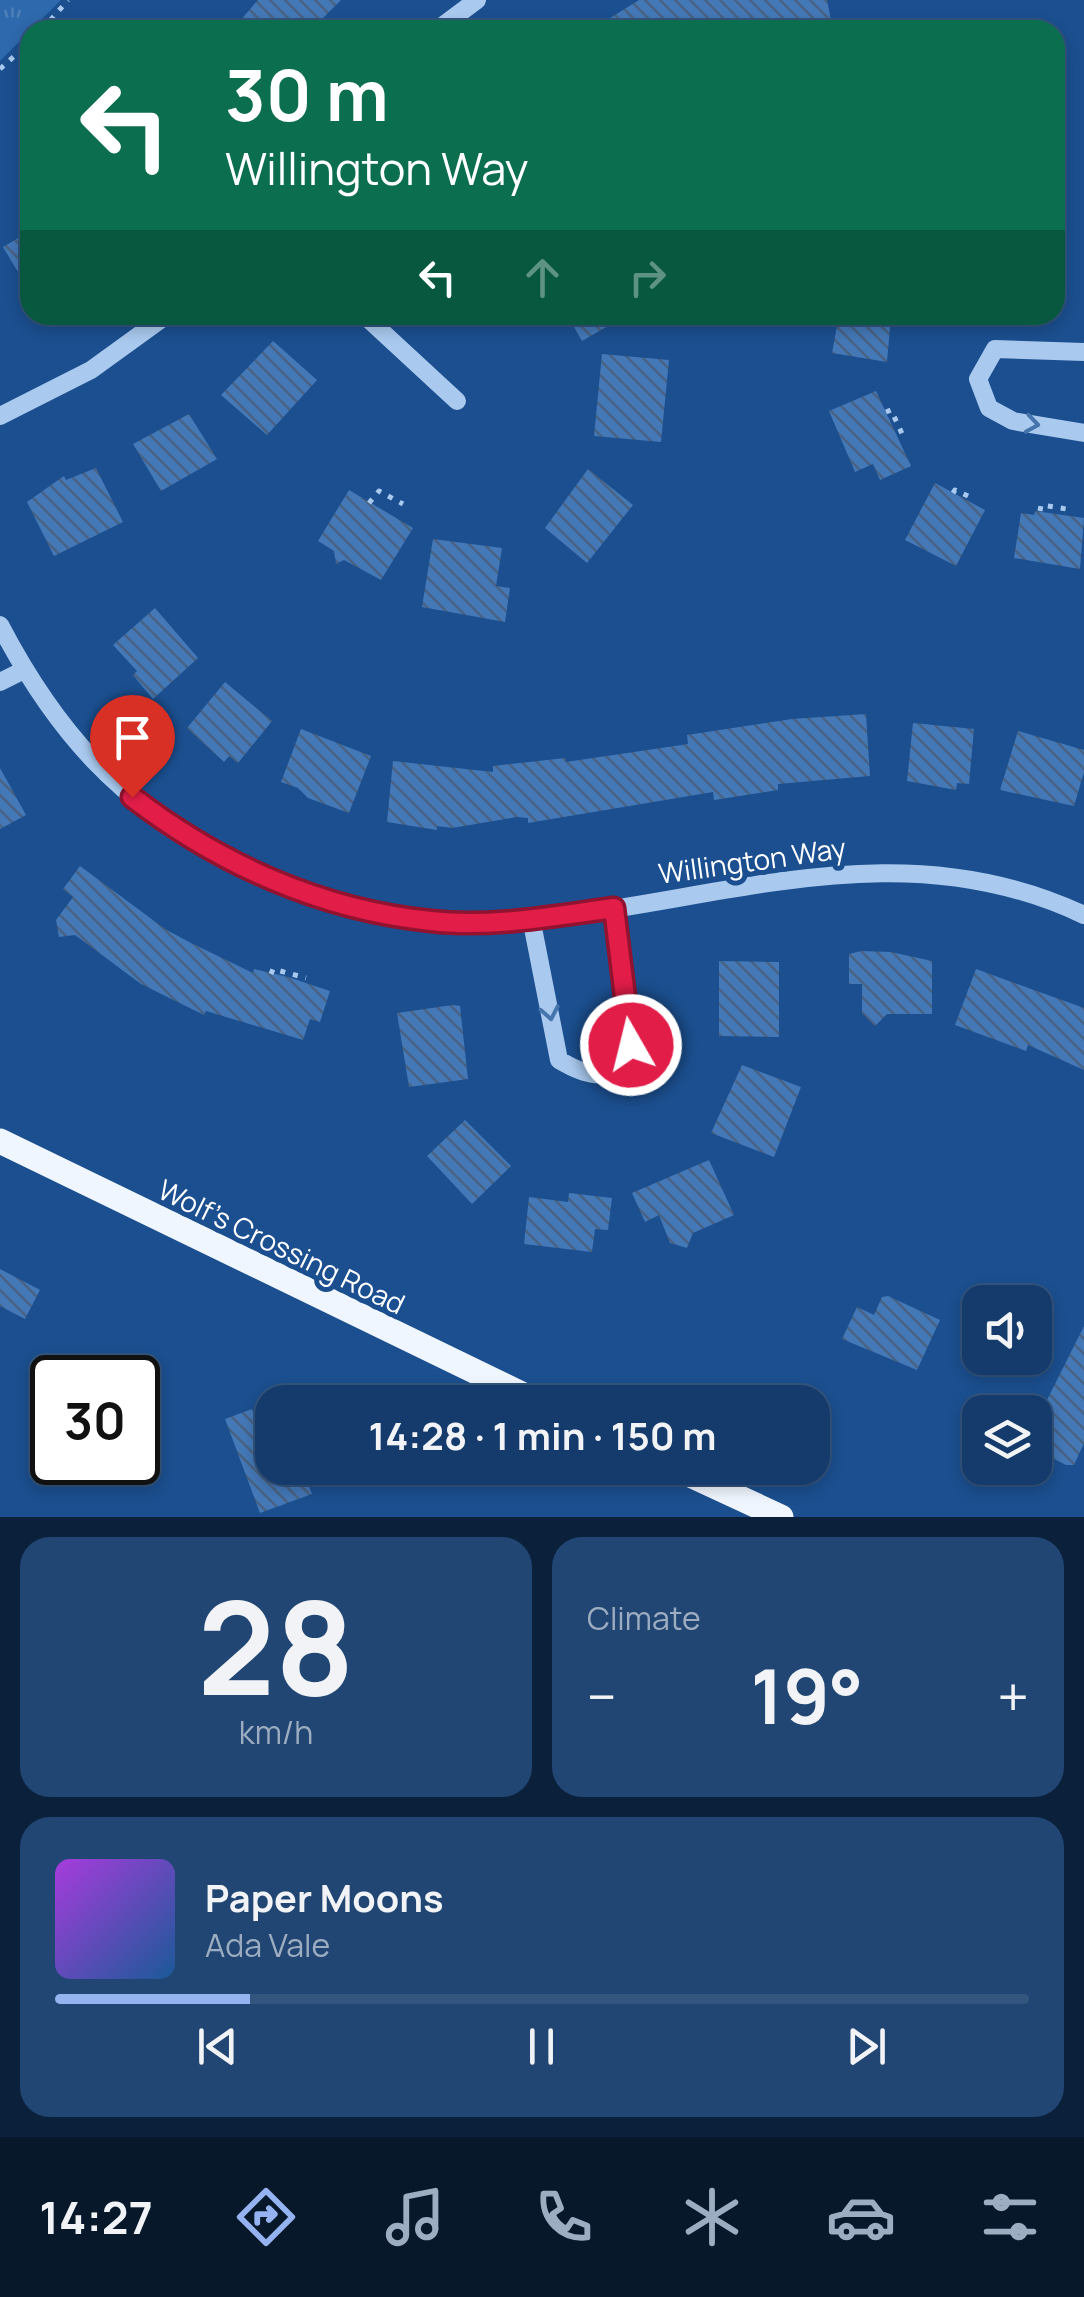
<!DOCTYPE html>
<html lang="en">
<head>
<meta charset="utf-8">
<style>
  :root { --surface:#143b6b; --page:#214673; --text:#f1f3f6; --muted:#9dadc1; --line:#33557e; --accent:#95b2f1 }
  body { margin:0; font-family:Manrope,sans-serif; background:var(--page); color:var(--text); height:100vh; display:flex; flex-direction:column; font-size:38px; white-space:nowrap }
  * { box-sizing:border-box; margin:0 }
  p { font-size:32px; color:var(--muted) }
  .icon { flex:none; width:55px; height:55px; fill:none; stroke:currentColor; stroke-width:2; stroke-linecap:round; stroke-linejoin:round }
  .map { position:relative; height:1517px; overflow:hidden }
  .drawer { display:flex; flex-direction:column; gap:20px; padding:20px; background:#0b203b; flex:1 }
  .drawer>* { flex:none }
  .banner { position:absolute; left:20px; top:20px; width:1045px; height:305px; border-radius:30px; box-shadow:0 5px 15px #0003,0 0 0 2px var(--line); background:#0b6e4f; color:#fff; overflow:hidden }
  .controls { position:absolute; left:962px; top:1285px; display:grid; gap:20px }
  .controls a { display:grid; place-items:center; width:90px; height:90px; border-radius:20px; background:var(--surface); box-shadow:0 5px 15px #0003,0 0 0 2px var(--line); font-size:50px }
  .speed { position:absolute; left:30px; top:1355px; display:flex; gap:20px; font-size:50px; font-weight:700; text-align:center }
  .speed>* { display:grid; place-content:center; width:130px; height:130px; border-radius:50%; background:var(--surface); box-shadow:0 5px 15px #0003,0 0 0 2px var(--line); line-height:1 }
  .speed .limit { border:5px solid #111; border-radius:15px; background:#fff; color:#111 }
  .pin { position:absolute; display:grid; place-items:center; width:85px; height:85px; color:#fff; margin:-102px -42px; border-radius:50% 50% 50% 0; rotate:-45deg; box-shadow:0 0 10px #0007 }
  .pin .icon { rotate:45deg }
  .me { position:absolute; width:110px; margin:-55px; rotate:352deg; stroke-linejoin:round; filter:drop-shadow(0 0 8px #0008) }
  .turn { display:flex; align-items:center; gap:35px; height:210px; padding:0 40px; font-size:45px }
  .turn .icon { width:130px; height:130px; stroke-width:2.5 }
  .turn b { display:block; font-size:70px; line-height:85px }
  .lanes { display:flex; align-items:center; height:95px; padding:0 40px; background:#0003; justify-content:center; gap:50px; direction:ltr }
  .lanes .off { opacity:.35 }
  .big { font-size:75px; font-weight:700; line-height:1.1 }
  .drawer .widget { flex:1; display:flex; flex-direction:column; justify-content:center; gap:15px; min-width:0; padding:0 35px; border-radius:30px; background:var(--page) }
  .drawer .dial { align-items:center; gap:0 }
  .dial b { font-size:130px; line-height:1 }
  .song { display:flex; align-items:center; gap:30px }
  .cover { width:120px; height:120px; border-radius:15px; background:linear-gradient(135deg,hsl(280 70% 55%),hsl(210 70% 35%)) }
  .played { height:10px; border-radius:5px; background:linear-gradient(90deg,var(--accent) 20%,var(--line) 20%) }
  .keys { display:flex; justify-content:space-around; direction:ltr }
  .heat { display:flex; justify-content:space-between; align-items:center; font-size:55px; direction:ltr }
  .drawer .tiles { flex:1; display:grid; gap:20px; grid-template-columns:1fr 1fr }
  .widget:last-child { grid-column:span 2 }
  .trip { position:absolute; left:255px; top:1385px; width:575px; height:100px; border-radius:30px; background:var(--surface); box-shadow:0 5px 15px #0003,0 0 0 2px var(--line); font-weight:700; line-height:100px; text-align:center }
  .menu { display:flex; height:160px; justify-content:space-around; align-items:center; background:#08182b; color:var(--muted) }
  .menu .icon { width:70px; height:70px }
  .menu .current { color:var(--accent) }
  .menu b { font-size:45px; color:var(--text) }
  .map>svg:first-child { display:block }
  .grass { fill:url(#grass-tufts) }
  .building { fill:url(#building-back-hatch) }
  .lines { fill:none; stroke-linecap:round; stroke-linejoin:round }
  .path { stroke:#a9c9ee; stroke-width:5; stroke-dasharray:5 8; stroke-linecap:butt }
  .minor { stroke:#a9c9ee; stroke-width:18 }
  .major { stroke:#f0f6ff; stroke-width:25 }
  .oneway { stroke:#4674ac }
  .route-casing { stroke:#92132f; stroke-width:25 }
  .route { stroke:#e11d48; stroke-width:18 }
  .labels { text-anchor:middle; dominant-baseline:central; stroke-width:10; stroke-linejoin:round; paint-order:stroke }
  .street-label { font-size:28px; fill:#fff; stroke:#1b4f8f }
</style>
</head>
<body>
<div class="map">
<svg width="1084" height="1517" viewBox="0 0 1084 1517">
  <defs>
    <pattern id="grass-tufts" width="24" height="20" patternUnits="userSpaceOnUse" patternTransform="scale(2.5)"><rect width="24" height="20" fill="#2e69ad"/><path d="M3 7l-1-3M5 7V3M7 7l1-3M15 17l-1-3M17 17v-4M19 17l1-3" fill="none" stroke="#4d80b9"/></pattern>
    <pattern id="building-back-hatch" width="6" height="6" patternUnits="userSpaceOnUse" patternTransform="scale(2.5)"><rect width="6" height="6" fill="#4478b7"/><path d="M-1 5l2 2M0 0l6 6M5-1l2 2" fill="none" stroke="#486282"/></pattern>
  </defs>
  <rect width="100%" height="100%" fill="#1b4f8f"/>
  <path class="grass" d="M0,0H61L0,61Z"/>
  <path class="building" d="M258,0H341L311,30H232Z
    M639,0H827L833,30H755L751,17L718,30H591Z
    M30,231V292L3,247Z
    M567,315H627L582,341Z
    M839,315H891L887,362L832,353Z
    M273,341L317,380L267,435L221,395Z
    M602,354L669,360L661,442L594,436Z
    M876,391L911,466L880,480L873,464L855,472L829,411Z
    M189,414L217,459L161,491L133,444Z
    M96,468L123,522L54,556L27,502L64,476L66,480Z
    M588,469L633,505L587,563L545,528Z
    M935,483L985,510L956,566L905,540Z
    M349,490L413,528L381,580L344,560L336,564L334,551L318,541Z
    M1035,511L1084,518L1080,569L1014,558L1021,513L1034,515Z
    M433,539L502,548L496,586L510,588L505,622L422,607Z
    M155,608L198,658L153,699L133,675L137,671L113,645Z
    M225,682L272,721L238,763L229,756L224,762L187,728Z
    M866,714L870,776L778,784V790L714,800L713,792L528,823V818L517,817L452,828L437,826V830L387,822L393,761L493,772V766L565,758L566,762L688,744L687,735L792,719Z
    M913,723L974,729L969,784L957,783L956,790L907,781Z
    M301,729L371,756L349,813L308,798L298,788L281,782Z
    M1018,731L1084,750V772L1074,806L1000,790Z
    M0,768L26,815L0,829Z
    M80,866L165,929L191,943L253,973L254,969L288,977L330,991L320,1022L310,1019L303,1040L206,1011L204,1015L141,984L75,935L59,937L56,920L73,897L63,889Z
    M861,951L891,952L932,961V1014H887L875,1026L862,1013V984H849V954Z
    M719,961L779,962V1037L719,1036Z
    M976,969L1084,1008V1070L1028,1045L1026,1051L955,1025Z
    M453,1005L460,1006L468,1079L409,1087L397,1013Z
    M742,1065L801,1087L774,1157L711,1133Z
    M465,1120L511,1166L472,1204L427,1156Z
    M709,1160L734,1215L693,1233L687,1248L670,1243L659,1215L645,1222L632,1193Z
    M569,1193L612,1198L608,1230L595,1229L592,1252L524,1244L529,1197L568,1202Z
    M0,1269L40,1290L25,1319L0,1306Z
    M888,1296L940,1320L917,1370L842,1339L857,1307L874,1315L882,1297Z
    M1084,1326V1443L1074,1465H1066L1038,1451L1047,1432L1035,1424Z
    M252,1409L256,1421L263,1418L272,1445V1468H302L312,1494L260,1513L225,1419Z"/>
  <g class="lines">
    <path class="path" d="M42,30L68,0
      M0,69L30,42
      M1055,261H1058
      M886,412L891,410L905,440
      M953,493L955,490L970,497
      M369,503L379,491L403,504
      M1040,511L1041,505L1073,510
      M271,974L273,969L306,978"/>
    <path class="minor" d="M437,30L477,0
      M364,315L457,401
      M1084,352L995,349L978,379L989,408L1013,421L1084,433
      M0,416L91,370L167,315
      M0,625C56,732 119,802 227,859C290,892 365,918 436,922C658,933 867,812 1084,915
      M0,682L24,670
      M531,918L559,1060C666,1124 620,960 613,909"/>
    <path class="major" d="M0,1141L538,1402
      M675,1468L781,1517"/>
  </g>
  <defs><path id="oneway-chevron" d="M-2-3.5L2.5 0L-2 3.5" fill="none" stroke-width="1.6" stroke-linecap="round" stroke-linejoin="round" transform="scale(2.5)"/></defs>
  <g class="oneway">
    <use href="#oneway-chevron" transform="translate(1032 424) rotate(9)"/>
    <use href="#oneway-chevron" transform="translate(550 1013) rotate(79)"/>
  </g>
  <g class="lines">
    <g class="route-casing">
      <path id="route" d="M132,797C219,864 321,910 431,921C491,928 554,916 614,908L631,1045"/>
    </g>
    <use href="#route" class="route"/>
  </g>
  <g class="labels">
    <g class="street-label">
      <text transform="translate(752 860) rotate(-8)">Willington Way</text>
      <text transform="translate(282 1246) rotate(26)">Wolf's Crossing Road</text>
    </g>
  </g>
</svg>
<div class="controls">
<a><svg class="icon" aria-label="sound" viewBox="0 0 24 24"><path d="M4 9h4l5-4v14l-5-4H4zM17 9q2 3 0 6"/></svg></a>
<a><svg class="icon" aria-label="layers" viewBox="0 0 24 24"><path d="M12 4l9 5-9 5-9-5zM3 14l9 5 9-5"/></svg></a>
</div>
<div class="speed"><div class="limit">30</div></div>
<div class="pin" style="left:132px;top:797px;background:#d93025"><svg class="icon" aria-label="arrive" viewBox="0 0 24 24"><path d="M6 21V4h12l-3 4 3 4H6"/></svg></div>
<svg class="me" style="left:631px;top:1045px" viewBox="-20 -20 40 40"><circle r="17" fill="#e11d48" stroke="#fff" stroke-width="3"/><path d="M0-11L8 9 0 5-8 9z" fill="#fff"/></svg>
<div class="trip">14:28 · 1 min · 150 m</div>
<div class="banner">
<div class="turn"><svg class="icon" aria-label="left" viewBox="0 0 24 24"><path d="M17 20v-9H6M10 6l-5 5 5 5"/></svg><div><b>30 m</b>Willington Way</div></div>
<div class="lanes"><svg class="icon" aria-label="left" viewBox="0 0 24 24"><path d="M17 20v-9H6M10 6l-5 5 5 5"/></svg><svg class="icon off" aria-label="ahead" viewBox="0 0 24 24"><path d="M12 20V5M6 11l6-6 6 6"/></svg><svg class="icon off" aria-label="right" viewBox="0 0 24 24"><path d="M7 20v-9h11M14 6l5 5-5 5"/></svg></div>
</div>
</div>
<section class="drawer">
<div class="tiles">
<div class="widget dial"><b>28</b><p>km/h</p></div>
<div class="widget"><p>Climate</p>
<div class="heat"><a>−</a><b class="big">19°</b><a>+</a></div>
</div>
<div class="widget">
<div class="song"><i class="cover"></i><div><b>Paper Moons</b><p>Ada Vale</p></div></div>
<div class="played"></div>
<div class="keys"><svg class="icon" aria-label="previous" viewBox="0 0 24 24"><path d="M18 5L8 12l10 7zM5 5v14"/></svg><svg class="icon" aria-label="pause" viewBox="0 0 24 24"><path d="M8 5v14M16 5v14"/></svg><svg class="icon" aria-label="next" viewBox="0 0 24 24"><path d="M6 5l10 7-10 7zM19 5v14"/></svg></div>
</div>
</div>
</section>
<nav class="menu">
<b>14:27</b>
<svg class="icon current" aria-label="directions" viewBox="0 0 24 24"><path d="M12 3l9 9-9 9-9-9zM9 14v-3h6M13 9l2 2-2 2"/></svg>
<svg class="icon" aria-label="music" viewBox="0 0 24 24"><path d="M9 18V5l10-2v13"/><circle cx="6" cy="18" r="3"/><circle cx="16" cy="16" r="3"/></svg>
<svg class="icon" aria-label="phone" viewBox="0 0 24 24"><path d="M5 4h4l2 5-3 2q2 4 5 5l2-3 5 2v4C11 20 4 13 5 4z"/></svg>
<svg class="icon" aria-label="climate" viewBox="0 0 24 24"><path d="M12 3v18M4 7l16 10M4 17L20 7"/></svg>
<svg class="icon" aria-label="car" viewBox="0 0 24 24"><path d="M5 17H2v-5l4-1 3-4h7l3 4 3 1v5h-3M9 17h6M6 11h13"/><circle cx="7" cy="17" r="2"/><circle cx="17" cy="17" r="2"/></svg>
<svg class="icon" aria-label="filters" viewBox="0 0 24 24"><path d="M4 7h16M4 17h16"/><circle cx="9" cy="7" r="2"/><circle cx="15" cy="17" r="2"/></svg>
</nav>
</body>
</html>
